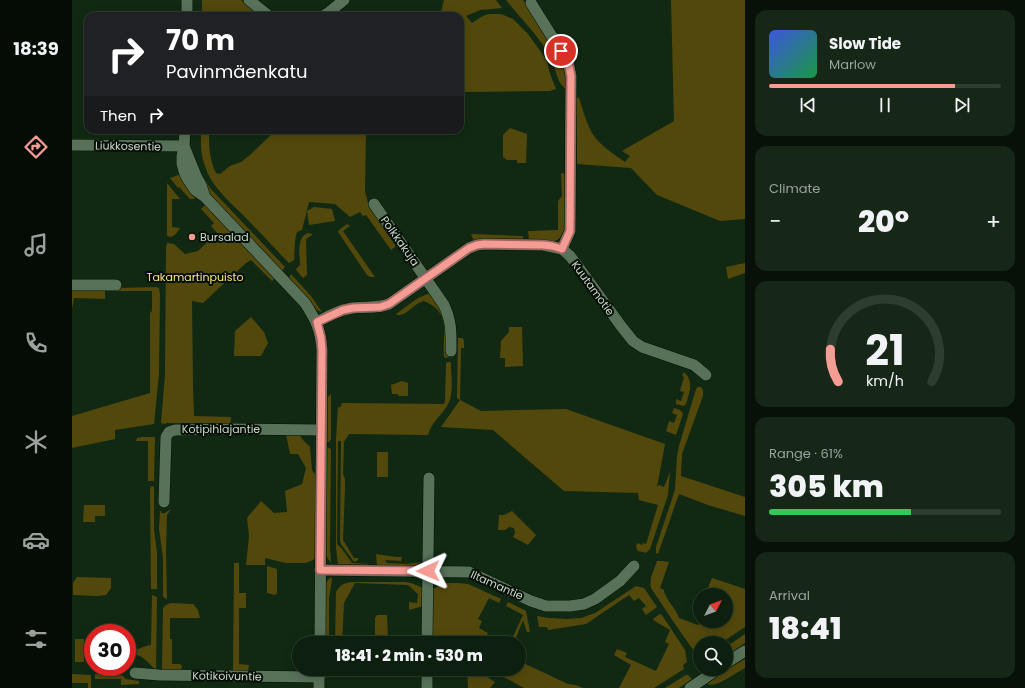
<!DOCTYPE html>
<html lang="en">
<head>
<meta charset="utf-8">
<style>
  :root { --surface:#0d1f0e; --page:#162717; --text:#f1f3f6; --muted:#9aa29e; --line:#2d3d2e; --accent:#f59c94 }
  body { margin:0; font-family:Poppins,sans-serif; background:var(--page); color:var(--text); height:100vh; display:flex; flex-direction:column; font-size:15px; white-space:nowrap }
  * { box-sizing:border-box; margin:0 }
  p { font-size:13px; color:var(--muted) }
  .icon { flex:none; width:22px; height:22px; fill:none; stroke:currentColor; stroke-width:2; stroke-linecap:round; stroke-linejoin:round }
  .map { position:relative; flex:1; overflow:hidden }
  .side { display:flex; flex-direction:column; gap:10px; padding:10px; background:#071108; width:280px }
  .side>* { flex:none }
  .banner { position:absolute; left:12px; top:12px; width:380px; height:122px; border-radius:12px; box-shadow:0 2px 10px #0003,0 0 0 1px var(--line); background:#202124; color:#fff; overflow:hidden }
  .needle { width:26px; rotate:48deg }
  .fabs { position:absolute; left:621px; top:588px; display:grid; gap:8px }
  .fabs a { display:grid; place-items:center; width:40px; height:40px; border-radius:50%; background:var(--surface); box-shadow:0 2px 10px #0003,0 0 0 1px var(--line); font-size:20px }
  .speed { position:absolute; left:12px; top:624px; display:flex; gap:8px; font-size:20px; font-weight:700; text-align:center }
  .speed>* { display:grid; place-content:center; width:52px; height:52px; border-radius:50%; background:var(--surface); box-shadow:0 2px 10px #0003,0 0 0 1px var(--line); line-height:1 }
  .speed .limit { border:6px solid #d22; background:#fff; color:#111 }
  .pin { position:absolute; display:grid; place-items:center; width:34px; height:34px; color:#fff; margin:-17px; border:2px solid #fff; border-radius:50%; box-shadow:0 1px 4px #0007 }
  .me { position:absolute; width:44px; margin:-22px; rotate:269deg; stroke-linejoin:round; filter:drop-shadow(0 0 3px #0008) }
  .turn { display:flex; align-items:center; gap:14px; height:84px; padding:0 16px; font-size:18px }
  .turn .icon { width:52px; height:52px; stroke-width:2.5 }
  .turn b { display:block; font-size:28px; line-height:34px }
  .then { display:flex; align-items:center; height:38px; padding:0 16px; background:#0003; gap:8px; font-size:15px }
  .big { font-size:30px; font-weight:800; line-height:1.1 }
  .side .card { flex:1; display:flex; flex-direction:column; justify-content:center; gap:6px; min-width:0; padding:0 14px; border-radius:12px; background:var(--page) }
  .side .dial { align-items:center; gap:0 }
  .dial svg { height:104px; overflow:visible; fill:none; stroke:var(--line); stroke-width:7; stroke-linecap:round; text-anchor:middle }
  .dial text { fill:var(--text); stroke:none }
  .song { display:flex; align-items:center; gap:12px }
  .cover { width:48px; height:48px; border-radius:6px; background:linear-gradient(135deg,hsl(230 70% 55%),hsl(140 70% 35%)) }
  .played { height:4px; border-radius:2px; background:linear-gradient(90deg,var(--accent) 80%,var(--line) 80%) }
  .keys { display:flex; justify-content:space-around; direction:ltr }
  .heat { display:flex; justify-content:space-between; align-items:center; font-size:22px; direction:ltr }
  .charge { height:6px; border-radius:3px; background:linear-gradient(90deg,#34c759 61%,var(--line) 0) }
  .trip { position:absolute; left:220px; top:636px; width:234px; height:40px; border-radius:20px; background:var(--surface); box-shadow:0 2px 10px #0003,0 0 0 1px var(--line); font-weight:800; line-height:40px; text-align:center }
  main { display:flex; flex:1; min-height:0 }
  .dock { display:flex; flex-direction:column; width:72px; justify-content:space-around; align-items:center; background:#050c06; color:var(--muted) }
  .dock .icon { width:28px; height:28px }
  .dock .current { color:var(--accent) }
  .dock b { font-size:18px; color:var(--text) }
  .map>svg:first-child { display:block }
  .green { fill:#53480b }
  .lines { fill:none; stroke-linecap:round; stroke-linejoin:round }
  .minor-casing { stroke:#001101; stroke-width:12 }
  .tertiary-casing { stroke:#001101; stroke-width:12 }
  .minor { stroke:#587259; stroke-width:11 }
  .tertiary { stroke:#587259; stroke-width:11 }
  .route-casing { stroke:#9f6560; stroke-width:10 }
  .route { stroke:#f59c94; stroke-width:7 }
  .poi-dot { fill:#f59c94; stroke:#060f06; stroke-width:1.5 }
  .labels { text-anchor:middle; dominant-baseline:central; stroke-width:4; stroke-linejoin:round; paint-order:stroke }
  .street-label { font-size:11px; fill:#cbd9cb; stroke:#060f06 }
  .poi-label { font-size:11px; fill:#cbd9cb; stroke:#060f06; text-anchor:start }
  .park-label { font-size:11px; fill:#fce579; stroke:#060f06 }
</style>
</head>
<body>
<main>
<nav class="dock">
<b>18:39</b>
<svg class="icon current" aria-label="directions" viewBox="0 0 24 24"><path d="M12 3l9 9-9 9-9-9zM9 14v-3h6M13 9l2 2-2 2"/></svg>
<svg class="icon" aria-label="music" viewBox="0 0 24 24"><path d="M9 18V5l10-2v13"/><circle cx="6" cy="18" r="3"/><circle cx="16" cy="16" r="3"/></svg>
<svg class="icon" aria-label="phone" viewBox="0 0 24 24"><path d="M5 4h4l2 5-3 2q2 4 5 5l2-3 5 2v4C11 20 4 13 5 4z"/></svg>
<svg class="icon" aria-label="climate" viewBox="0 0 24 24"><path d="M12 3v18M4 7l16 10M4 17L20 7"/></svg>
<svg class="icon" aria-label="car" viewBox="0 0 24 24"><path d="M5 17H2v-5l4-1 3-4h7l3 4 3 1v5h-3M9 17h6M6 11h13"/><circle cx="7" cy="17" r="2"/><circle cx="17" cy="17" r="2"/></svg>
<svg class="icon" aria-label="filters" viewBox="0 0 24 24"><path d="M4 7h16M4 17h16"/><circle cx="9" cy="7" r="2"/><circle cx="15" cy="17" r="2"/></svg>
</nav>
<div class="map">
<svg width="673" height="688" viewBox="0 0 673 688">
  <rect width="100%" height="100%" fill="#112913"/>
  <path class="green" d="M130,0H169L188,16H130Z
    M372,0H424L430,8L408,10L394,16L400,23L409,17L416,14H429L441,19L456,34L469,52L475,62L478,74L484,89L478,91L388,92V16H368Z
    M434,0H451L489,59L494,74V89C484,83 484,66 478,56C466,35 449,19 434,0Z
    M599,0H673V219L648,221L585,195L559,168L505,164L504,97L507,98C511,110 514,122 520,133C528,146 542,154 553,162L558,156L550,151L602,121Z
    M438,128L455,134L454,163H445V160H435L431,157V135Z
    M129,130H137C137,146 137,158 144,173L148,174L158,166L169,162L178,155L203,131L202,130H294L293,191L297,207L324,244L323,247L319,250L294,215L291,216L288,212L278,217L263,204L237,202L230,230L225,232C222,240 223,251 222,260L217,263C201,247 186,230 170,214C156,200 139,186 133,166C128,154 129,142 129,130Z
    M127,170L138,188L213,267L210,271L140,197L134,188Z
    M489,173L494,174L493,227C491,233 488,241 481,241C478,241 476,240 474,240C468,239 463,240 457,240L456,231L486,230V201L490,196Z
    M109,174L124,196L122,199H118L107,187L106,188L98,178Z
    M95,183L108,199H100V227L108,228L104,234L99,237L95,236Z
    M133,205L203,278L200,281L179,260L174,263L131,303L120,301L121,385L122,416L159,417V419L158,424L95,423L92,424L89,423L93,374L94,247L95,243L102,244L113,254L126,251L145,233L139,226L142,223L129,209Z
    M242,207L260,209L263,221L237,225L235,211Z
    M275,224L278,226L271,231L303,277H298L295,275L266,232L267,230Z
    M236,233L240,234V235L234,239L235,275L231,278L224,270L225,268L228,265C228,255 224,237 236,233Z
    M399,234L448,236H451V240L402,241Z
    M673,263V273L656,279L654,267Z
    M219,274L239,296L250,312L245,310L243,307L217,278Z
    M84,287L87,288L88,294L87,374L82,424L43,430V439L0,448V416L78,393V313L80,311V291H43L44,288Z
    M0,291H33V299L2,298L0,309Z
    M358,293L368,307L374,318L378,355L377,357L373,358L372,356C370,332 380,313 352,301C340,304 336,316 325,315L324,314L346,298Z
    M179,317L192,332L196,343L189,356H162L163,331Z
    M437,327H450L451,366L433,367V358H428L429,341L437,332Z
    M386,338H390L392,340V348H389L388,400L409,411L494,409L593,444L585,487L587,485L592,487L598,472L596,495L578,549L574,553C568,550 565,554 564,545L566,543L570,545L571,543L574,544L586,505L567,500L566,493L492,491L421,430L369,427L388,400L385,398Z
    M375,362H378L379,363C379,377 383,397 373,409C367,417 359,424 356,435L277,434L272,442L271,474L273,479V487L271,540L282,558H286V560L282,562L269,544L268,540L269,441H266L265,544L270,549L280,563L297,564L295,566L266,565L264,547V440L266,406L267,408L269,406L270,403L372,404L373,401L374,364Z
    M612,372C620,380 619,387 616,397C615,401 615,403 612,406L604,404V399L609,401L612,392L608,391L612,377L610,376Z
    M330,381L336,383V396H327L325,394H320L319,385Z
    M626,387H629L631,390V396L610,454L609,476L673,497V516L636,505L607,494L586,554L584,553V547L600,499L603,489L605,456L607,446L624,389Z
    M259,394V439L257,442H254L255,398Z
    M602,408L608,410L610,412L611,414L604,435L594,431L597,421L602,423L605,415L600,413Z
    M214,434L228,435L230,439L238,447L240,470L244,476L243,559L234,563H214L193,558V565H174L177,536L175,518L189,501L202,513L215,512L213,491L230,484L234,468L226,454H218Z
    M70,437H83L82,481H76V441H64L65,438Z
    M255,447L259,449L258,548L259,563L254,556Z
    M305,452H316V477H305Z
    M80,486L82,487V529L85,553V589H79L78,488Z
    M12,505H33V516H23V522H11Z
    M99,509L95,515L94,550L95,599L91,597V558L87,529L88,511H89V513H93Z
    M440,511L464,535L456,545L441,537L443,533L442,528L437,527L433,530H426L427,515H432Z
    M304,554L324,557H330L329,561L313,560L315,563L335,564L348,562L343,566H305Z
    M585,561H590L597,562L588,588L592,590C592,598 604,608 607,618L626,625L634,621H654V603L655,600L654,599V595H646L635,590L640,578L673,589V627L649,643H628V656L624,654L603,624L579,588C577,577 582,571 585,561Z
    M162,563H167V593H174V608H167V664L177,665L176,671H161Z
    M195,566L205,569V593L203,595L195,593Z
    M5,577L39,578V588L34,595L25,596L1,595V583Z
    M259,577L260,580L257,598V643H253L254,585V582Z
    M280,582H333L339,583L351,588V606L337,610V602L345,603L346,594L336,585L283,583L272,603L270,643H263L264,592C268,585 272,583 280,582Z
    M373,583H386L396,584L429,599L427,603L417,598L406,619L410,621L407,628L416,633L411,643H378L360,641L361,589Z
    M564,586L572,588L585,607L574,615L570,609L574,606L567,598L562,601L557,595L514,624L476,630L475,627H467L465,616L477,618L495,619L509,618L523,613Z
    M80,595L85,597L84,670C75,662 68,650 55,656V652C64,651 71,646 79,645Z
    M436,602L454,611L458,632H455L451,620L442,643H438L451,615L434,606Z
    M99,603L122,604V605L126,610L128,618H98V639H100V664H108L110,666L109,670L91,671L90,669L91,608L94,605Z
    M588,614L590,615L613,650L615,662L611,665L612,669L582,688H547L559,665L542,655L545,649L555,653L553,657L584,671L597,644L593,642L598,630L581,620L582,618Z
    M305,615H315L316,639H303V618Z
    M673,634V643L654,656V647Z
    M3,639H12V662H3Z
    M673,659V668C663,673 645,688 635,684L654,670Z
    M447,661L496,684L504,685L511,688H452L417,669H447Z
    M395,669H403L423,682L418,688H396Z
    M0,674L19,675V688H16V683H0Z
    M23,674L48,675L51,676L54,679L67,681V684L49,685V679H23Z
    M614,675H616L620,679L607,688H593Z"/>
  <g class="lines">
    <g class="minor-casing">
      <path id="minor" d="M177,0L197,16
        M459,3L494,59L497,66L499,76L498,231L490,249
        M251,16L256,13L272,0
        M0,145L112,146
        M302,204L372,305C380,323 379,333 379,351
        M0,285H44
        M245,322C256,316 267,310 280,308C292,306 304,309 317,304L397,248L405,245L412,244L471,245L490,249L498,256L505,265L549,326L561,341L570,347L622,365L634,375
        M92,502L94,437L97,432L103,430L163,429L249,430
        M248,570L397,572L459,601L474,606H498L512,604L523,599L548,581L562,566
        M355,643L357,478
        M63,673L87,675L247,677
        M355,688V669"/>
    </g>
    <g class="tertiary-casing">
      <path id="tertiary" d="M115,16V0
        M113,130L112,146L110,156V164L112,171L115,178L123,190L133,197L233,303C244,320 248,329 250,349L248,643
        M112,146L125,178L129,185L133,197
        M654,663L673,651
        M247,688V669
        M618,688L646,669"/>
    </g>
    <use href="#minor" class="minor"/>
    <use href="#tertiary" class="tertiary"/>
  </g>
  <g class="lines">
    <g class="route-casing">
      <path id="route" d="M356,571L248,570L250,350L249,338L245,322L271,310L281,308L308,307L317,304L397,248L405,245L412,244L471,245L480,246L490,249L498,231L499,76L497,66L489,51"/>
    </g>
    <use href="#route" class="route"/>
  </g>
  <circle class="poi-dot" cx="120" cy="237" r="4"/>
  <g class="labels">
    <g class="street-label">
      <text transform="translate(56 146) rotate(1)">Liukkosentie</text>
      <text transform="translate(328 241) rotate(55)">Polkkakuja</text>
      <text transform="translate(521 288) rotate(54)">Kuutamotie</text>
      <text x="149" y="429">Kotipihlajantie</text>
      <text transform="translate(425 585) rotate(24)">Iltamantie</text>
      <text transform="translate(155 676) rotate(1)">Kotikoivuntie</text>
    </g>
    <g class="poi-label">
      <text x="128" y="237">Bursalad</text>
    </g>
    <g class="park-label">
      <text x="123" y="277">Takamartinpuisto</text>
    </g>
  </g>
</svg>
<div class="fabs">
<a><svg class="needle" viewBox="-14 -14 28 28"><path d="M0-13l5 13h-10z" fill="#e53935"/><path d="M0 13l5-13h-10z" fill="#9aa29e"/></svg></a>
<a><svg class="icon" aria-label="search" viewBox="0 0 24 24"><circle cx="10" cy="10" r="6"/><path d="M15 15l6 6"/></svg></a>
</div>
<div class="speed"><div class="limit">30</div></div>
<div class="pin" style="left:489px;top:51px;background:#d93025"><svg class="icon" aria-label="arrive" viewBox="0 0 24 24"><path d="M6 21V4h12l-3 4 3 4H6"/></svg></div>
<svg class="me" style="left:356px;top:571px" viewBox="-20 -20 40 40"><path d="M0-17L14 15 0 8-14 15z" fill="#f59c94" stroke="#fff" stroke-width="4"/></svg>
<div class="trip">18:41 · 2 min · 530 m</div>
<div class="banner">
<div class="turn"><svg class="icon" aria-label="right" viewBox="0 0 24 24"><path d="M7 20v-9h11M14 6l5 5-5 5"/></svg><div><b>70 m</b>Pavinmäenkatu</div></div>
<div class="then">Then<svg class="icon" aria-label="right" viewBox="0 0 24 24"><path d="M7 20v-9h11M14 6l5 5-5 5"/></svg></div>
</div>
</div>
<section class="side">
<div class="card">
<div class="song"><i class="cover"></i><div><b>Slow Tide</b><p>Marlow</p></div></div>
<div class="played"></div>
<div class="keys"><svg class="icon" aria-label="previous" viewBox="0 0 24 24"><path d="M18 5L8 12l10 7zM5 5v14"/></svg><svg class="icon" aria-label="pause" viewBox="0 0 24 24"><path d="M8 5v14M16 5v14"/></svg><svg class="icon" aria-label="next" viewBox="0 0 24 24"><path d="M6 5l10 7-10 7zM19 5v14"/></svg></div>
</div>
<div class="card"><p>Climate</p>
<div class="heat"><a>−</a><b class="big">20°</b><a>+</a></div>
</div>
<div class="card dial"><svg viewBox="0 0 100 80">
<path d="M14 69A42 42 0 1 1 86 69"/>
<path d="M14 69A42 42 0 0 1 8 44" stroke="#f59c94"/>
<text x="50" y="56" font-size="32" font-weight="700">21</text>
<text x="50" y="72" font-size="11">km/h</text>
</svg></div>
<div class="card"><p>Range · 61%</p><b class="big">305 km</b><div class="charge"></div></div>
<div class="card"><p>Arrival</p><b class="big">18:41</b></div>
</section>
</main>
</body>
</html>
